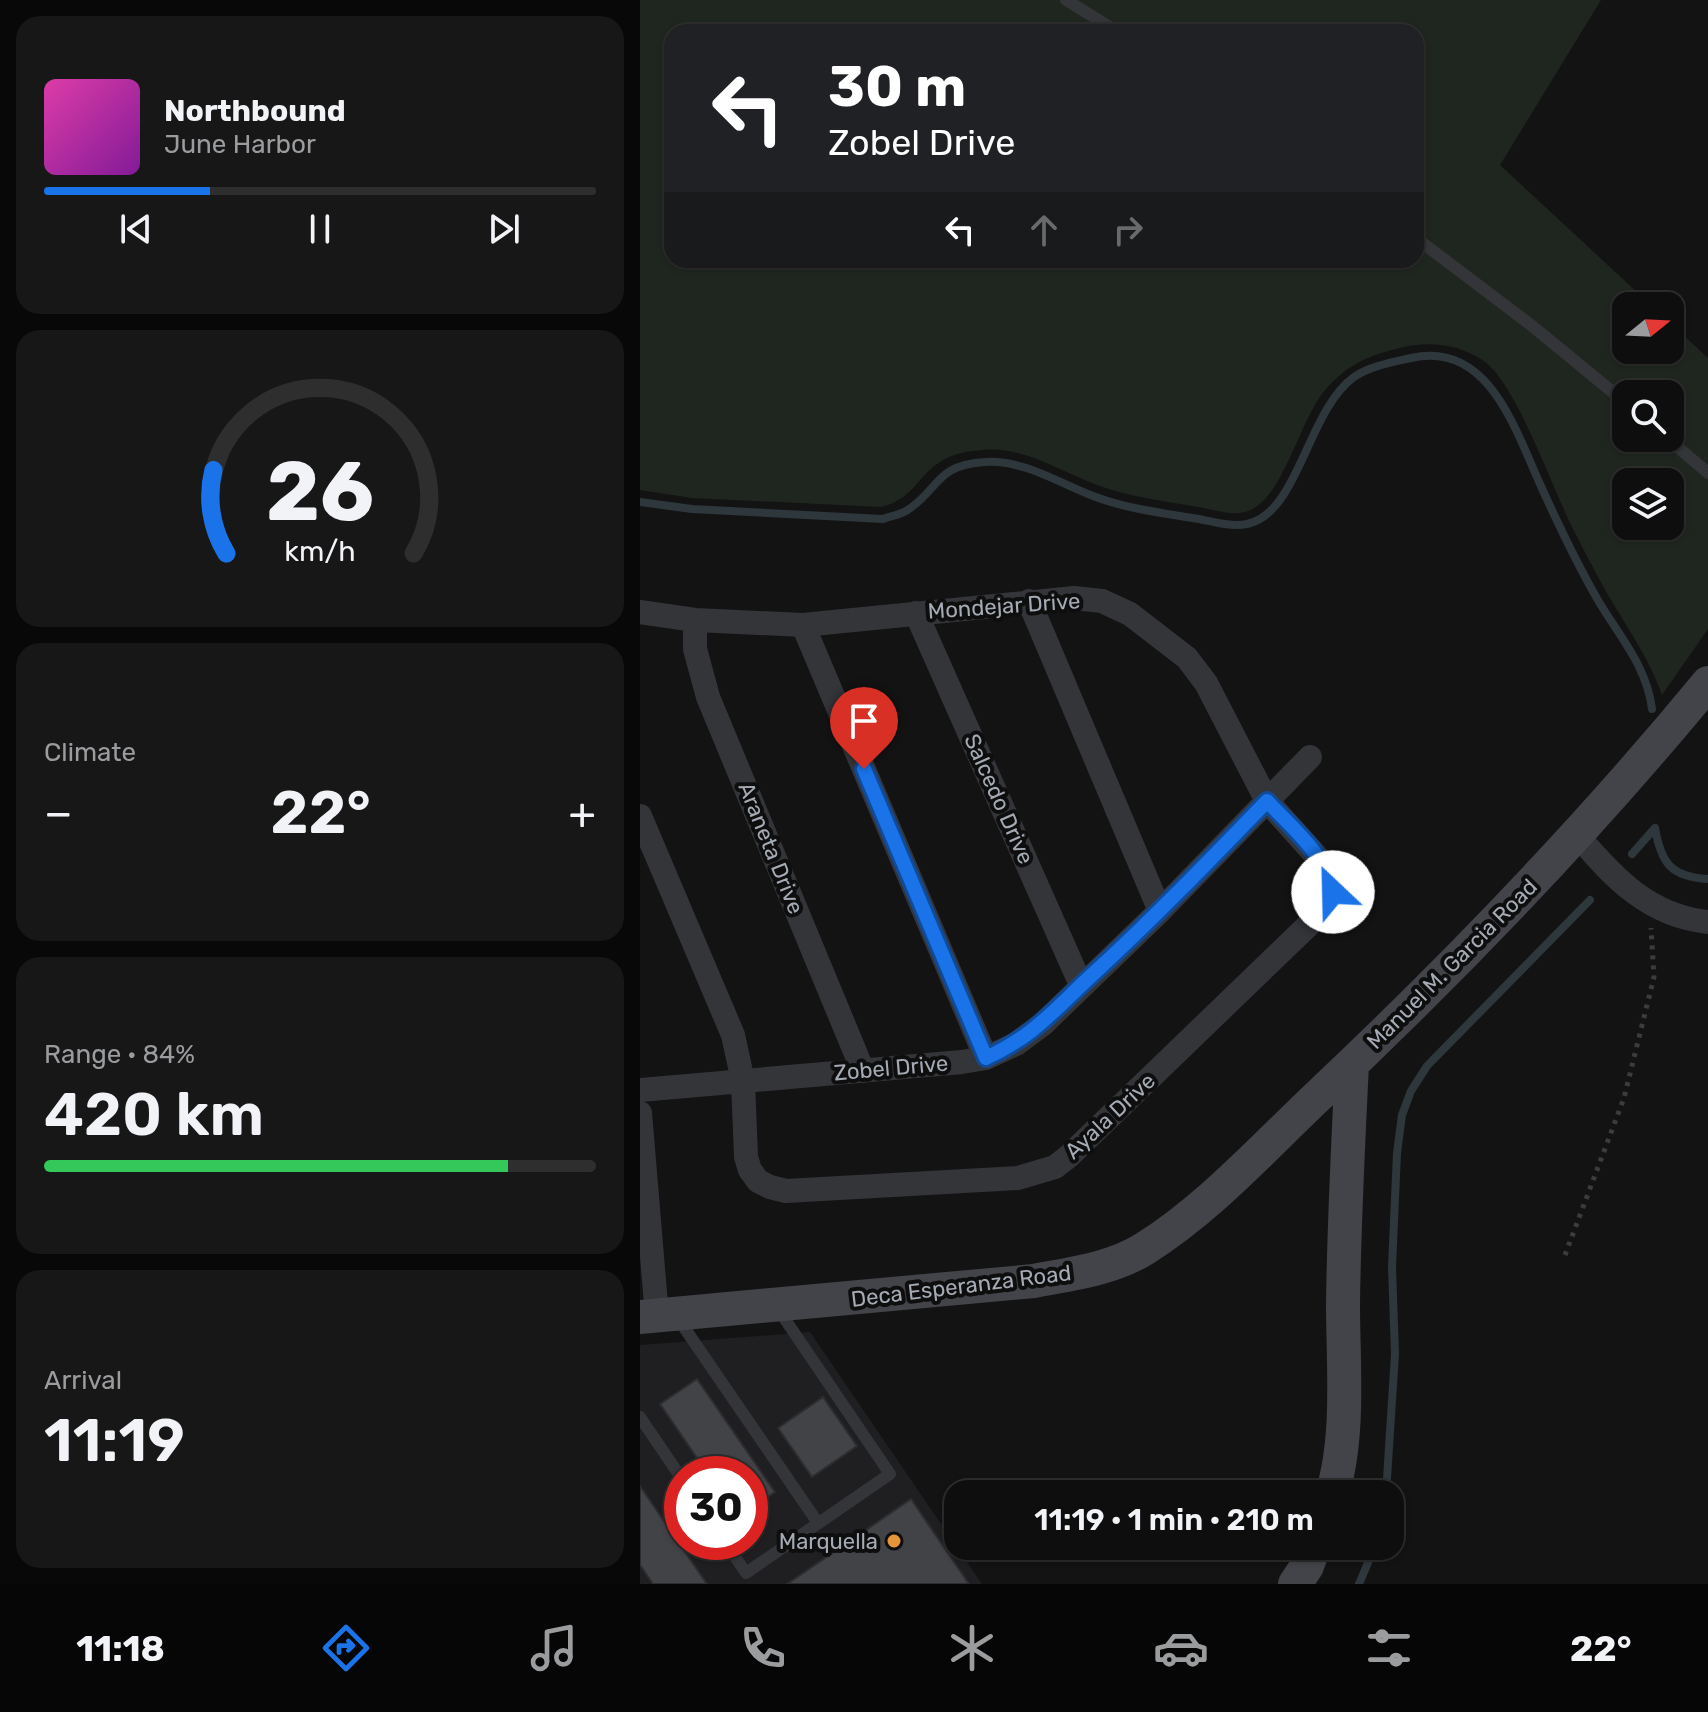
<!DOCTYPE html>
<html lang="en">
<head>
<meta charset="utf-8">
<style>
  :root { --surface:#0e0e0f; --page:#171718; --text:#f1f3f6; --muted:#9b9c9e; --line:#2e2e2f; --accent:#1a73e8 }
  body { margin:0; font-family:Rubik,sans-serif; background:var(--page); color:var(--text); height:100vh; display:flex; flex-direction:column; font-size:30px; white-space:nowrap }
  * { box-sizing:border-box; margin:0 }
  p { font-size:26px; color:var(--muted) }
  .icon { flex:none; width:44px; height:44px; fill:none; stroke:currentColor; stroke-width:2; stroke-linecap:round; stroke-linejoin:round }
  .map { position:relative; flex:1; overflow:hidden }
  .drawer { display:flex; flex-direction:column; gap:16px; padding:16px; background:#080808; width:640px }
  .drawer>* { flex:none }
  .hud { position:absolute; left:24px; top:24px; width:760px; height:244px; border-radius:24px; box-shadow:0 2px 6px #0004,0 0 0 2px var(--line); background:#202124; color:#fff; overflow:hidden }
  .needle { width:52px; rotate:72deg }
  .tools { position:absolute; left:972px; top:292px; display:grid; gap:16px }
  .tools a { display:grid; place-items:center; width:72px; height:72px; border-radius:16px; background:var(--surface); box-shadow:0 2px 6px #0004,0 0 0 2px var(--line); font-size:40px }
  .speed { position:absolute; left:24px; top:1456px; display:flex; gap:16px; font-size:40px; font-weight:700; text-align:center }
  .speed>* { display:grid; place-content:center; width:104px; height:104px; border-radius:50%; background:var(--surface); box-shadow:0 2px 6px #0004,0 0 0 2px var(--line); line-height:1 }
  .speed .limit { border:12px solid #d22; background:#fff; color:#111 }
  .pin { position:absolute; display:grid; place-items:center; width:68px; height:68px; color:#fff; margin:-82px -34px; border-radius:50% 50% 50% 0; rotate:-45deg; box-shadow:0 0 8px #0007 }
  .pin .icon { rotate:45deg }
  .me { position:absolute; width:88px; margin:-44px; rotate:336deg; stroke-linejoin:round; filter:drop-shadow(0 0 6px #0008) }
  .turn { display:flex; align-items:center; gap:28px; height:168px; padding:0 32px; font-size:36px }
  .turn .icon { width:104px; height:104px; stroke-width:2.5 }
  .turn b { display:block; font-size:56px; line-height:68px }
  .lanes { display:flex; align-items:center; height:76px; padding:0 32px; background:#0003; justify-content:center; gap:40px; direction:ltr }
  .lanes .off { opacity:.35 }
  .big { font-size:60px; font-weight:600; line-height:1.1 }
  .drawer .widget { flex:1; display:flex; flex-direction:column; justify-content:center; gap:12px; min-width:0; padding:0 28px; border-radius:24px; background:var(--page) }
  .drawer .dial { align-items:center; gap:0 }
  .dial svg { height:208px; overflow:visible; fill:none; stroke:var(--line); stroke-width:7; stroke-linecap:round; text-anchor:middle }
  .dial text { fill:var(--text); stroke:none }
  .song { display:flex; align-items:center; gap:24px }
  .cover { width:96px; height:96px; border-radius:12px; background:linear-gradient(135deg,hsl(320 70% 55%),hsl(290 70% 35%)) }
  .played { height:8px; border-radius:4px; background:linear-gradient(90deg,var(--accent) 30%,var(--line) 30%) }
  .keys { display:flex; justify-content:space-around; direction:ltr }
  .heat { display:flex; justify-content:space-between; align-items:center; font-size:44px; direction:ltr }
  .charge { height:12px; border-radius:6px; background:linear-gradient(90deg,#34c759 84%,var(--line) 0) }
  .trip { position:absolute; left:304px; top:1480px; width:460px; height:80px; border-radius:24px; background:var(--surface); box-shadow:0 2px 6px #0004,0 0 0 2px var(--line); font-weight:600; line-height:80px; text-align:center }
  .menu { display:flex; height:128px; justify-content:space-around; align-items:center; background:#060606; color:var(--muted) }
  .menu .icon { width:56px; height:56px }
  .menu .selected { color:var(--accent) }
  .menu b { font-size:36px; color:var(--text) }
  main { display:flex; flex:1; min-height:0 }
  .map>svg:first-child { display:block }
  .built { fill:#1f1f21; fill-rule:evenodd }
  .green { fill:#1f261f; fill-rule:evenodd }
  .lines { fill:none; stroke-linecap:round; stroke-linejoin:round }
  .stream { stroke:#2d373c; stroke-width:8 }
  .building { fill:#424347; stroke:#2d2d30; stroke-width:2 }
  .path { stroke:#3a3c40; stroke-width:5; stroke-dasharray:4 6; stroke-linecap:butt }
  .lane { stroke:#343539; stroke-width:12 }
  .street { stroke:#343539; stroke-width:24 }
  .secondary { stroke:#424449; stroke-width:34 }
  .route-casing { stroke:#114b97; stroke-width:20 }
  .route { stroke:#1a73e8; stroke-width:14 }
  .poi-dot { fill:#e69639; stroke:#0e0e0f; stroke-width:3 }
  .labels { text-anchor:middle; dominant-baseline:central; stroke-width:8; stroke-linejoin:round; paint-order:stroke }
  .street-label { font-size:22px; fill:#a5abb4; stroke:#0e0e0f }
  .poi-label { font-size:22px; fill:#a5abb4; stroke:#0e0e0f; text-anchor:end }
</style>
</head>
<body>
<main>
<section class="drawer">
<div class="widget">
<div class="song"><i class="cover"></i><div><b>Northbound</b><p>June Harbor</p></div></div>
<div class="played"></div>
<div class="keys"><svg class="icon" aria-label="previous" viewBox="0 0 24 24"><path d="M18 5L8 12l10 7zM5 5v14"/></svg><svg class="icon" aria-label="pause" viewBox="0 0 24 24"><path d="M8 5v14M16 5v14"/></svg><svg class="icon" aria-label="next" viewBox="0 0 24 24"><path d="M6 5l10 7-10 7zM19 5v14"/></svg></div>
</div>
<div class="widget dial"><svg viewBox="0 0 100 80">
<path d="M14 69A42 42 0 1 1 86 69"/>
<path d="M14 69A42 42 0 0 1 9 37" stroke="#1a73e8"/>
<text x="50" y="56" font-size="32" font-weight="700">26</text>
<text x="50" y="72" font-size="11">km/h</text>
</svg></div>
<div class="widget"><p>Climate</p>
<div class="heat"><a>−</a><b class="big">22°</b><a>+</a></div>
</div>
<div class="widget"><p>Range · 84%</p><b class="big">420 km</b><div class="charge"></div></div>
<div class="widget"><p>Arrival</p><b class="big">11:19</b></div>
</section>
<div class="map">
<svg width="1068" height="1584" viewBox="0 0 1068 1584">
  <rect width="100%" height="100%" fill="#131314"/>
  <path class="built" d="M170,1332L342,1584H0V1345ZM42,1474H110V1542H42Z"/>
  <path class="green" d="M0,0H961L860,165L1012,306H986V350H1030V323L1068,358V629L1022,695C1009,658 988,629 968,595C956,574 945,552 934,531C913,490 877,385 844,361C820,345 792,341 764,347C730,355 709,363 686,389C659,419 643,503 605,512C590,516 572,509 558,507C524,501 490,497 457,485C421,472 384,446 343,450C329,451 315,453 303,460C276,476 276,497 242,507L52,498L0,490ZM32,32H776V260H32ZM986,394H1030V438H986ZM986,482H1030V526H986Z"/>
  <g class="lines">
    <path class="stream" d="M0,502L52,509L243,519C251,516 259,515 266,511C300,490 294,465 345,462C382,459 419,483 453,496C487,509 523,513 559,519C574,522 591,527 607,524C659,513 667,411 714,377C730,366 753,362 771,358C848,340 875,429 900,484C918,524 937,564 959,602C980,637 1007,667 1012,709
      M1015,828C1021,863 1031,877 1068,879
      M992,854L1015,828
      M746,1494L755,1354L752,1267L757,1153L762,1115L771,1091L787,1066L950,900
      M719,1584L735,1546"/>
  </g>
  <path class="building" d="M57,1379L135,1492L110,1510V1474H68L20,1404Z
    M183,1397L217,1446L172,1477L138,1428Z
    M0,1486L67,1584H13L0,1565Z
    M271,1499L329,1584H147Z"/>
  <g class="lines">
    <path class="path" d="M925,1255L984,1098L1014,977L1011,928"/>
    <path class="lane" d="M426,0L478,32
      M776,238L891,325L986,403
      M1027,438L1068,473
      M37,1317L178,1523
      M0,1417L42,1479
      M85,1542L106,1573L250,1474L138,1309"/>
    <path class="street" d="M389,601L520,911
      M0,612L55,620L163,625L434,598L462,601L490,614L547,658L566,683L627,801L680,860L691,879L693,892L682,912L429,1156L415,1167L378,1178L146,1191L130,1187L118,1181L110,1170L106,1157L103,1081L93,1035L0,816
      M276,613L441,985
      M55,620V649L68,697L223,1071
      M163,625L346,1058
      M938,836C974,878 1009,916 1068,922
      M0,1090L322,1062L346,1058L376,1044L403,1024L520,911L670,757
      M0,1113L17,1316"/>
    <path class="secondary" d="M0,1317L394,1281C430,1274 472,1269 504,1249C569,1208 622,1149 677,1097C815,967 947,830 1068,683
      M692,1494C710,1437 703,1363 703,1304C704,1224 708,1144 712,1064
      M655,1584L667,1566L674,1546"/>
  </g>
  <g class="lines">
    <g class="route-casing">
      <path id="route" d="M224,769L346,1058C394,1036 415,1009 452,975C513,919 570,860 627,801C651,827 687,856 693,892"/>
    </g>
    <use href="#route" class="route"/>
  </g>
  <circle class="poi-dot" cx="254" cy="1541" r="8"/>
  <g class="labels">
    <g class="street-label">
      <text transform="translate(364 606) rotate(-4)">Mondejar Drive</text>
      <text transform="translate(359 799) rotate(66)">Salcedo Drive</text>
      <text transform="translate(131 848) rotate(68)">Araneta Drive</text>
      <text transform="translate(812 964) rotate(-45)">Manuel M. Garcia Road</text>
      <text transform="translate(251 1068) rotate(-5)">Zobel Drive</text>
      <text transform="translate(470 1116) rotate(-43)">Ayala Drive</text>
      <text transform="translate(321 1286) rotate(-7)">Deca Esperanza Road</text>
    </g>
    <g class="poi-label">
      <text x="238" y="1541">Marquella</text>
    </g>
  </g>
</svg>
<div class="tools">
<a><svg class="needle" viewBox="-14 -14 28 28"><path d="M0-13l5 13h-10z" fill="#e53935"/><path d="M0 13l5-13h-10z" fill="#9b9c9e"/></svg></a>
<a><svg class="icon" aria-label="search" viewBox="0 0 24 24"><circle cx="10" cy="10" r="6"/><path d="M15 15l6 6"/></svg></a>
<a><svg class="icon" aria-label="layers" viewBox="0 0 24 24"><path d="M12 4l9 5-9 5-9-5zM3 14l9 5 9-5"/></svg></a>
</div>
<div class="speed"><div class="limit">30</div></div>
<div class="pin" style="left:224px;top:769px;background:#d93025"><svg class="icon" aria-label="arrive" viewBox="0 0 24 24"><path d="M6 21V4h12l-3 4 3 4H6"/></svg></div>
<svg class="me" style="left:693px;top:892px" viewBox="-20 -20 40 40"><circle r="19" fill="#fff"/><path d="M0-13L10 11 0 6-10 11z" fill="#1a73e8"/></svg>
<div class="trip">11:19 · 1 min · 210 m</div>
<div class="hud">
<div class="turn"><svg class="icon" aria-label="left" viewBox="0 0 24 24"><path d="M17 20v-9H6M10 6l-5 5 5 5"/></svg><div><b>30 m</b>Zobel Drive</div></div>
<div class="lanes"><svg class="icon" aria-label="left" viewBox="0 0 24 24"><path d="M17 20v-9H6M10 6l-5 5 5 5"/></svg><svg class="icon off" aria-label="ahead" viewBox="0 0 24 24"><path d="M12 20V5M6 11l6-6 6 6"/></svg><svg class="icon off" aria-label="right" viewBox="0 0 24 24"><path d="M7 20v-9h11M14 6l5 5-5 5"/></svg></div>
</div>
</div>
</main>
<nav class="menu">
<b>11:18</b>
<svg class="icon selected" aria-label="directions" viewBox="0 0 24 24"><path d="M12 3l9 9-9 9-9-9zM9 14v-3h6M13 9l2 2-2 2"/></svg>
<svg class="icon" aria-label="music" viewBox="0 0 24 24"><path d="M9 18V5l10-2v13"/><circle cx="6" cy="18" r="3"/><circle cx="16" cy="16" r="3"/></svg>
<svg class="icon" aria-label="phone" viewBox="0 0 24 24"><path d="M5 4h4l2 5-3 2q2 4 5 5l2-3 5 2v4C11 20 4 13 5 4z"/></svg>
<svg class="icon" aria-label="climate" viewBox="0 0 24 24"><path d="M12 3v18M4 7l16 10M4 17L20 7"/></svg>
<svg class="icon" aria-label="car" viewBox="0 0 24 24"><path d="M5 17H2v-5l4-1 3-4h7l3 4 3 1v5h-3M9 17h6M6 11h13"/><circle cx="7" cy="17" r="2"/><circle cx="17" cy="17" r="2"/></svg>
<svg class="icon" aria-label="filters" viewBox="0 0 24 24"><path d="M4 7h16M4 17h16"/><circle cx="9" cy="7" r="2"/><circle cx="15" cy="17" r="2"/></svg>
<b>22°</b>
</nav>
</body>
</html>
